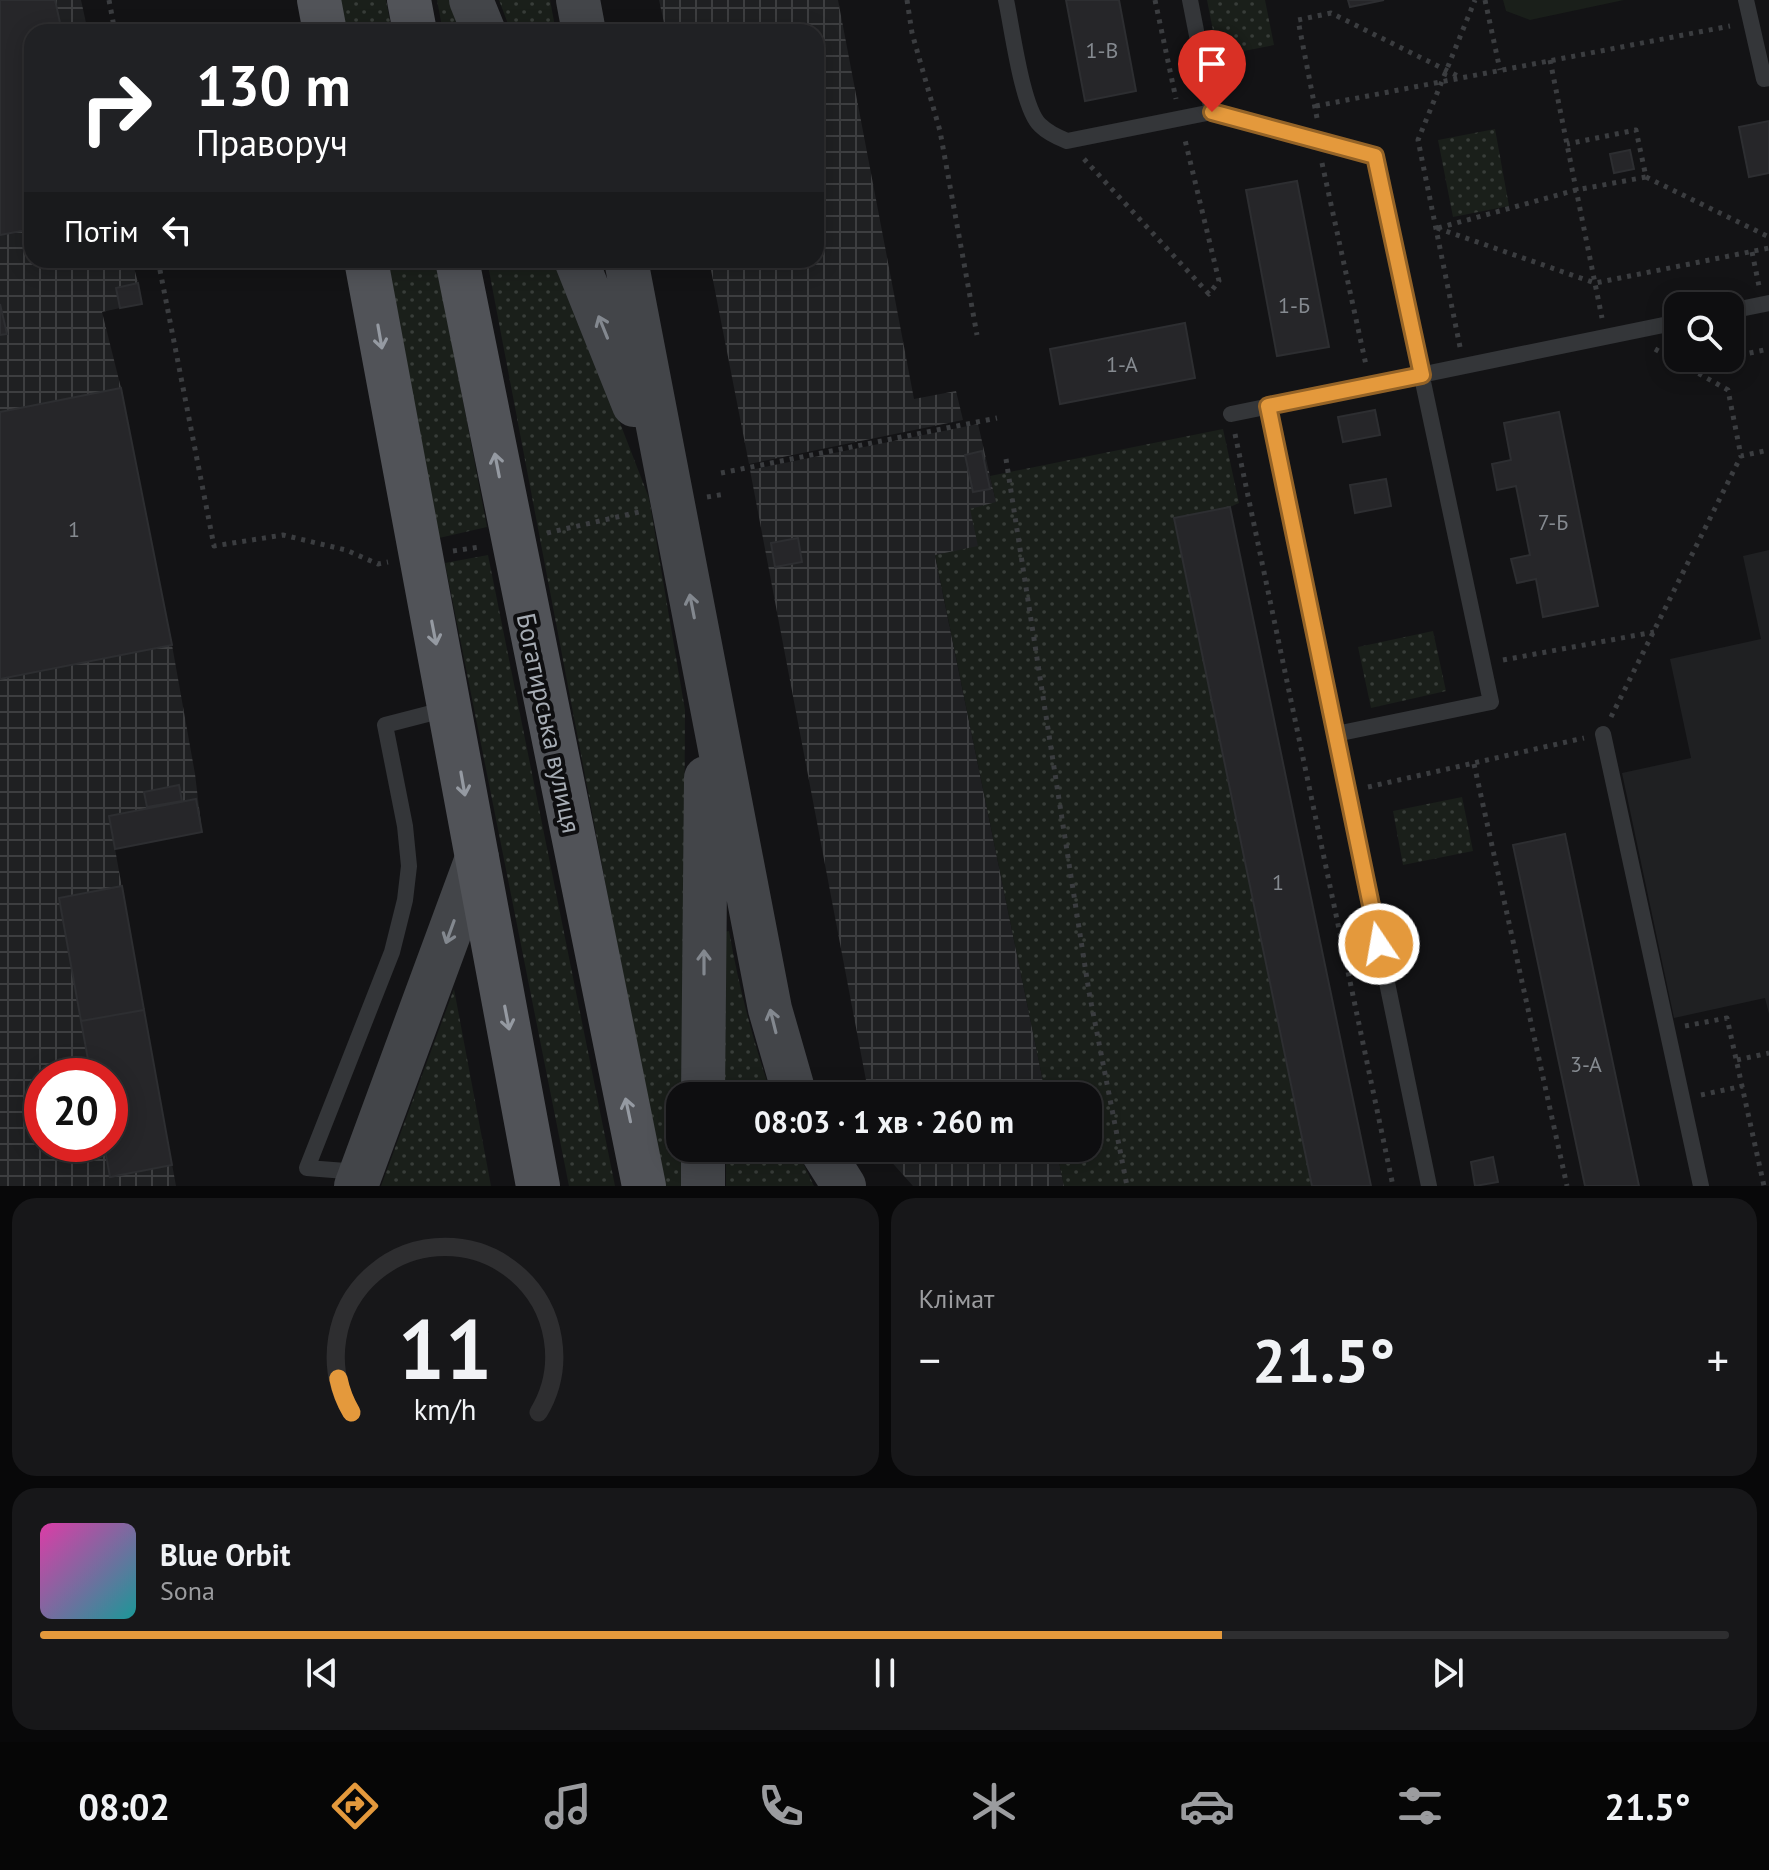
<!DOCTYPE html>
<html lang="uk">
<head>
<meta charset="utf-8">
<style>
  :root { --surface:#0e0e10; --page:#171719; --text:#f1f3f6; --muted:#9b9c9f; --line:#2e2e30; --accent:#e4993c }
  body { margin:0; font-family:"PT Sans",sans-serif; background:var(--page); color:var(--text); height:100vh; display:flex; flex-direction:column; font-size:30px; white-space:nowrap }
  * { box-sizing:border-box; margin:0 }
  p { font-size:26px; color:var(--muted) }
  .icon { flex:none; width:44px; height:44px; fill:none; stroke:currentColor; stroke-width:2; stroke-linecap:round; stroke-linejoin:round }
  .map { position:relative; height:1186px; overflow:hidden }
  .details { display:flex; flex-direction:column; gap:12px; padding:12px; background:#080809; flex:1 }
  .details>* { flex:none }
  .guide { position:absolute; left:24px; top:24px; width:800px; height:244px; border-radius:24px; box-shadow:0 4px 20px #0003,0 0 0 2px var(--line); background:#202124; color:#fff; overflow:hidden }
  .fabs { position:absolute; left:1664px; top:292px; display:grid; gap:16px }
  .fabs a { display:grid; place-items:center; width:80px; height:80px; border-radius:16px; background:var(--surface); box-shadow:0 4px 20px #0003,0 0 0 2px var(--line); font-size:40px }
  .speed { position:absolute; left:24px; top:1058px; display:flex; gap:16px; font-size:40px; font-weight:700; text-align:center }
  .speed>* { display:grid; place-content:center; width:104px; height:104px; border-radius:50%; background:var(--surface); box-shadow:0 4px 20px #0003,0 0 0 2px var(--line); line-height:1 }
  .speed .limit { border:12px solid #d22; background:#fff; color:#111 }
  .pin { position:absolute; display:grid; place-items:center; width:68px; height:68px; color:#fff; margin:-82px -34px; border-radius:50% 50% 50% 0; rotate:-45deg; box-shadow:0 0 8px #0007 }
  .pin .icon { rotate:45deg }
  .me { position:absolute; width:88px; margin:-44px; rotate:348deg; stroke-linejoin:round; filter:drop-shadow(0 0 6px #0008) }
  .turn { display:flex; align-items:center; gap:28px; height:168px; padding:0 40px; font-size:36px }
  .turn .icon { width:104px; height:104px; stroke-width:2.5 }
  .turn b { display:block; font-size:56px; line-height:68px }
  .then { display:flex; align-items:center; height:76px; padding:0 40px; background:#0003; gap:16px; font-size:30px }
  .big { font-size:60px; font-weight:600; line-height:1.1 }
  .details .tile { flex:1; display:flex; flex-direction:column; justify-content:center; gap:12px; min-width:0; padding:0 28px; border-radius:24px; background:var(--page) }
  .details .dial { align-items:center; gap:0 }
  .dial svg { height:208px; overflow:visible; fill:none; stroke:var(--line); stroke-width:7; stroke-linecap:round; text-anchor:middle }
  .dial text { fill:var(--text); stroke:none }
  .song { display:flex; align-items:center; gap:24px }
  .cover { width:96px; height:96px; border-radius:12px; background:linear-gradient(135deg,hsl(320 70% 55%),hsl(180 70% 35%)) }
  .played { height:8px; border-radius:4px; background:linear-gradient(90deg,var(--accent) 70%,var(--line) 70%) }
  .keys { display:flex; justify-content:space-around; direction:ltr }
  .heat { display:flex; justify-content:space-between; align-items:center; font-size:44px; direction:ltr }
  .details .tiles { flex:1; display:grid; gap:12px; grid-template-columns:1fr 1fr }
  .tile:last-child { grid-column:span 2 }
  .trip { position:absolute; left:666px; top:1082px; width:436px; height:80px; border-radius:24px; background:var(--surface); box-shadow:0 4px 20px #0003,0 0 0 2px var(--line); font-weight:600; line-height:80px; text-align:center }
  .menu { display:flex; height:128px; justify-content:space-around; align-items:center; background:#060606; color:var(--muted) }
  .menu .icon { width:56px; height:56px }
  .menu .active { color:var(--accent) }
  .menu b { font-size:36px; color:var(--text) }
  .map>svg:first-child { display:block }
  .built { fill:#1f2022 }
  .industrial { fill:url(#industrial-grid); fill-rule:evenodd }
  .green { fill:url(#green-dots) }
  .pitch { fill:#1a1f1a }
  .building { fill:#262629; stroke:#2d2e31; stroke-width:2 }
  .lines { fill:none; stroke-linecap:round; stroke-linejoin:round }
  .path { stroke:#3b3d40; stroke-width:5; stroke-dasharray:4 6; stroke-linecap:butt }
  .lane { stroke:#343639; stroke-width:16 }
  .secondary { stroke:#434549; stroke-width:44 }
  .primary { stroke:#515358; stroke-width:44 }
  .oneway { stroke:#83888f }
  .oneway2 { stroke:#959aa2 }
  .route-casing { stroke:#946327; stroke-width:20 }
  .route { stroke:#e4993c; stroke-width:14 }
  .labels { text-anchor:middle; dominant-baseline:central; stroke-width:8; stroke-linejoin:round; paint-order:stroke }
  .number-label { font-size:22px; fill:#858a90 }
  .street-label { font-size:26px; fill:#a6acb4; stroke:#0e0e10 }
</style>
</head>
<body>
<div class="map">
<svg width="1769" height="1186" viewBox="0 0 1769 1186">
  <defs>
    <pattern id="industrial-grid" width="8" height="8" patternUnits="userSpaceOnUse" patternTransform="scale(2)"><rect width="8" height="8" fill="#1f2022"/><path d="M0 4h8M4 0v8" fill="none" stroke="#3d3e40"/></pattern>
    <pattern id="green-dots" width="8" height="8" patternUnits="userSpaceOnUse" patternTransform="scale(2)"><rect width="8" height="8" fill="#1a1f1a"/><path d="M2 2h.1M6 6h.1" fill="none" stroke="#383d39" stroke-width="1.8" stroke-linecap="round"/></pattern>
  </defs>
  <rect width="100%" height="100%" fill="#131315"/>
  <path class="built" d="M1769,550V1014L1765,998L1674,1018L1622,773L1691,758L1670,659L1761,639L1743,556Z"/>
  <path class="industrial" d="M0,0H81L88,32H32V260H132L138,283L116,288L120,308L102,312L121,388L0,412Z
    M659,0H838L914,399L956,391L963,420L749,464L709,260H816V32H666Z
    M978,424L996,502L979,547L935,556L1046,1096H869L750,470Z
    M172,645L195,774L202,832L115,849L176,1186H0V679ZM42,1076H110V1144H42Z
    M879,1148H1056L1064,1186H913Z"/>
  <path class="green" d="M340,0H386L392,32H346Z
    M437,0H456L469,32H443Z
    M499,0H550L556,32H511Z
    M1207,0H1265L1274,45L1218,56Z
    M1495,129L1509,206L1453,217L1438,140Z
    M388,260H436L487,527L439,538Z
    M487,260H557L649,498L685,710L683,1096H680L682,1186H663Z
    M1223,429L1239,503L1230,507L1312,1186H1064L1056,1148H1088V1096H1046L935,555L978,546L970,509L996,502L990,476Z
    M488,555L615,1186H569L445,563Z
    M1433,631L1446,691L1371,708L1358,647Z
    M1462,797L1473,851L1403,865L1393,811Z
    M729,931C739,988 753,1041 772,1096H725L724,932Z
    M454,989L491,1186H381Z
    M726,1148H796L814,1186H726Z"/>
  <path class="pitch" d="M1503,0H1624L1530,20L1506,11Z"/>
  <path class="building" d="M0,0H55L62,32H32V229L0,235Z
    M1066,0H1119L1136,91L1085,101Z
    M1348,0H1384L1350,7Z
    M1769,121V173L1749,177L1739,127Z
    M1630,150L1634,169L1614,173L1610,154Z
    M1297,181L1329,347L1277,356L1246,190Z
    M138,283L142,304L120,308L116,288Z
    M0,304L7,334L0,335Z
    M1185,323L1195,378L1060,404L1050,349Z
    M121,388L172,645L0,679V412Z
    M1375,410L1380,435L1343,442L1338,417Z
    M1559,412L1598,606L1543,617L1536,579L1517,583L1511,559L1530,555L1516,486L1497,490L1492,464L1511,460L1504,423Z
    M982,451L990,489L973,492L965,455Z
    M1386,479L1391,506L1355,513L1350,485Z
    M1230,507L1295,821L1371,1186H1312L1174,518Z
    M798,538L802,562L775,567L771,543Z
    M179,785L182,801L147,807L144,792Z
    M196,799L202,832L115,849L109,816Z
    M1565,834L1601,1007L1639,1186H1585L1513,845Z
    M122,886L144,1010L81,1021L59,898Z
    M144,1010L172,1165L110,1177L104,1144H110V1076H91L81,1021Z
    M1493,1157L1498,1182L1475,1186L1471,1162Z"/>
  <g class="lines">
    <path class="path" d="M109,0L115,32
      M907,0L912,33L940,131L977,335
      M1155,0L1176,99
      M1485,0L1500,70
      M1550,60L1602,318
      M1316,106L1730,26
      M1317,118L1298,20L1331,13L1462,78
      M1084,159L1209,294L1219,281L1185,140
      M1322,163L1366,365
      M1646,177L1769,237
      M1437,228L1595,283L1769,248
      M1438,228L1576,190L1646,177L1636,130L1567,144
      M1752,252L1759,286
      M158,260L214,546L283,535L346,550L378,564L388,562
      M1460,347L1418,140L1475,0
      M1655,349L1728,390L1741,456L1769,450
      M1730,357L1769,349
      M1686,366L1724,358
      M1235,434L1393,1186
      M1006,459L1089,992L1127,1186
      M721,473L997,418
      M707,497L725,494
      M547,533L639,512
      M453,551L479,547
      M1503,660L1654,632
      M1611,717L1741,456
      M1474,764L1567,1186
      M1368,787L1584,738
      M1685,1026L1727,1018L1764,1186
      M1737,1060L1769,1053
      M1701,1095L1743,1086"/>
    <path class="lane" d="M1006,0C1012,27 1022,108 1040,125C1048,133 1057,137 1067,141L1212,112L1375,156L1491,702L1336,734
      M1190,0L1212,112
      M1746,0L1764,79L1769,78
      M1730,311L1769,303
      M1268,406L1429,1186
      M1231,414L1678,322
      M1603,734L1701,1186
      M359,1172L307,1168L392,952L405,900L409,866L405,826L385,725L447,709"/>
    <path class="secondary" d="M471,0L484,32
      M578,0L584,32
      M576,260L634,405
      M626,260L770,1009L795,1096
      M703,1096L706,778
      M820,1148L844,1186
      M356,1186L477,858
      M703,1186V1148"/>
    <path class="primary" d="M319,0L325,32
      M409,0L415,32
      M366,260L538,1186
      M457,260L644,1186"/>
  </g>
  <defs><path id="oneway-shaft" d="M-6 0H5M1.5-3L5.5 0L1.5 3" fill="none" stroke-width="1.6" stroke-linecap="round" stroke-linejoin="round" transform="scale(2)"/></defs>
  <g class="oneway">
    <use href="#oneway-shaft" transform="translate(603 327) rotate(-112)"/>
    <use href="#oneway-shaft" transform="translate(692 606) rotate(-101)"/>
    <use href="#oneway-shaft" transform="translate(450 932) rotate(110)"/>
    <use href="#oneway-shaft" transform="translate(704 962) rotate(-90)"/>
    <use href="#oneway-shaft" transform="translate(773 1021) rotate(-104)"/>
  </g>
  <g class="oneway2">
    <use href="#oneway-shaft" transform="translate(380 337) rotate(80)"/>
    <use href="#oneway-shaft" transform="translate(497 465) rotate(-101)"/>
    <use href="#oneway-shaft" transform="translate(434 633) rotate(79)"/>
    <use href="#oneway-shaft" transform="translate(463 784) rotate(80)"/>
    <use href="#oneway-shaft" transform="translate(507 1018) rotate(79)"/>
    <use href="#oneway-shaft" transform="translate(628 1110) rotate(-102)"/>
  </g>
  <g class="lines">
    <g class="route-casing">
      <path id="route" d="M1212,112L1375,156L1422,375L1268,406L1379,944"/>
    </g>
    <use href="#route" class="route"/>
  </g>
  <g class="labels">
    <g class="number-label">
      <text x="1102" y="50">1-В</text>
      <text x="1294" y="305">1-Б</text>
      <text x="1122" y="364">1-А</text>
      <text x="1553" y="522">7-Б</text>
      <text x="74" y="529">1</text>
      <text x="1278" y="882">1</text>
      <text x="1586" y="1064">3-А</text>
    </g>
    <g class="street-label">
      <text transform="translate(549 723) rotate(78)">Богатирська вулиця</text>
    </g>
  </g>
</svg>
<div class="fabs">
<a><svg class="icon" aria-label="search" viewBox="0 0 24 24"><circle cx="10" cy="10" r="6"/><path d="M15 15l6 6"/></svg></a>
</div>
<div class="speed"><div class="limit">20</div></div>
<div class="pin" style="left:1212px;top:112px;background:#d93025"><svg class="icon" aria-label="arrive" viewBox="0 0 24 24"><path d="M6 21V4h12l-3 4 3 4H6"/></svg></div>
<svg class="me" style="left:1379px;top:944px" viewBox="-20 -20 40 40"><circle r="17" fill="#e4993c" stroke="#fff" stroke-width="3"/><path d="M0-11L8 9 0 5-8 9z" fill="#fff"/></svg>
<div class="trip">08:03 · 1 хв · 260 m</div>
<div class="guide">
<div class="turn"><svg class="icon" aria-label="right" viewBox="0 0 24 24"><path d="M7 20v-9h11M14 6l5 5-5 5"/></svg><div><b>130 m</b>Праворуч</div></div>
<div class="then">Потім<svg class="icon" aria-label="left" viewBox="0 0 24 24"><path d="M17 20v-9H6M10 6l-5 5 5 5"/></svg></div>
</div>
</div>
<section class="details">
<div class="tiles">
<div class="tile dial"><svg viewBox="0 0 100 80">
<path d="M14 69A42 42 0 1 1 86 69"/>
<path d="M14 69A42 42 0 0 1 9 56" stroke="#e4993c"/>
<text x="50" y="56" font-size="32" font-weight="700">11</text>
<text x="50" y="72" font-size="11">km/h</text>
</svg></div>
<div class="tile"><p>Клімат</p>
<div class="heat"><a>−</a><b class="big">21.5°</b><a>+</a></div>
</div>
<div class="tile">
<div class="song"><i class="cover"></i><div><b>Blue Orbit</b><p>Sona</p></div></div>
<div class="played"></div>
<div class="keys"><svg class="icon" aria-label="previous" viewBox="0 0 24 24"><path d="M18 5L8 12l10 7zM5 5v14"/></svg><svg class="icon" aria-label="pause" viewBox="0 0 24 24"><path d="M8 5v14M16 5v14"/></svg><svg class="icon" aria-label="next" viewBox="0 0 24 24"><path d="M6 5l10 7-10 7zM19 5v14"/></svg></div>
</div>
</div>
</section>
<nav class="menu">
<b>08:02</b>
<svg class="icon active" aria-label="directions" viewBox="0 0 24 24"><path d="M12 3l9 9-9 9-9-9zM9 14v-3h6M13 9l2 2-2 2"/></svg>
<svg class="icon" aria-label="music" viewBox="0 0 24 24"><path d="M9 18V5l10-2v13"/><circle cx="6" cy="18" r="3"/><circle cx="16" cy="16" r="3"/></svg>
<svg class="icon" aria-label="phone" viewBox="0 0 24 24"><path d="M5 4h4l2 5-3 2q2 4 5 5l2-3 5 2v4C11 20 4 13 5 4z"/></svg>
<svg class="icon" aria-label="climate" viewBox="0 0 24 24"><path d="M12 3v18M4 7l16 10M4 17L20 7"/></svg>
<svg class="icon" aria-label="car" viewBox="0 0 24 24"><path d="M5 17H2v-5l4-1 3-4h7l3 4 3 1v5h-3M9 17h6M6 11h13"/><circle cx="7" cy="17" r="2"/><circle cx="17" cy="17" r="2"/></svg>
<svg class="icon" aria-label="filters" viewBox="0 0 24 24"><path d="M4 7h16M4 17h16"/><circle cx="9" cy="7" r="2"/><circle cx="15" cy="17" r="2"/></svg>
<b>21.5°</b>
</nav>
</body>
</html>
